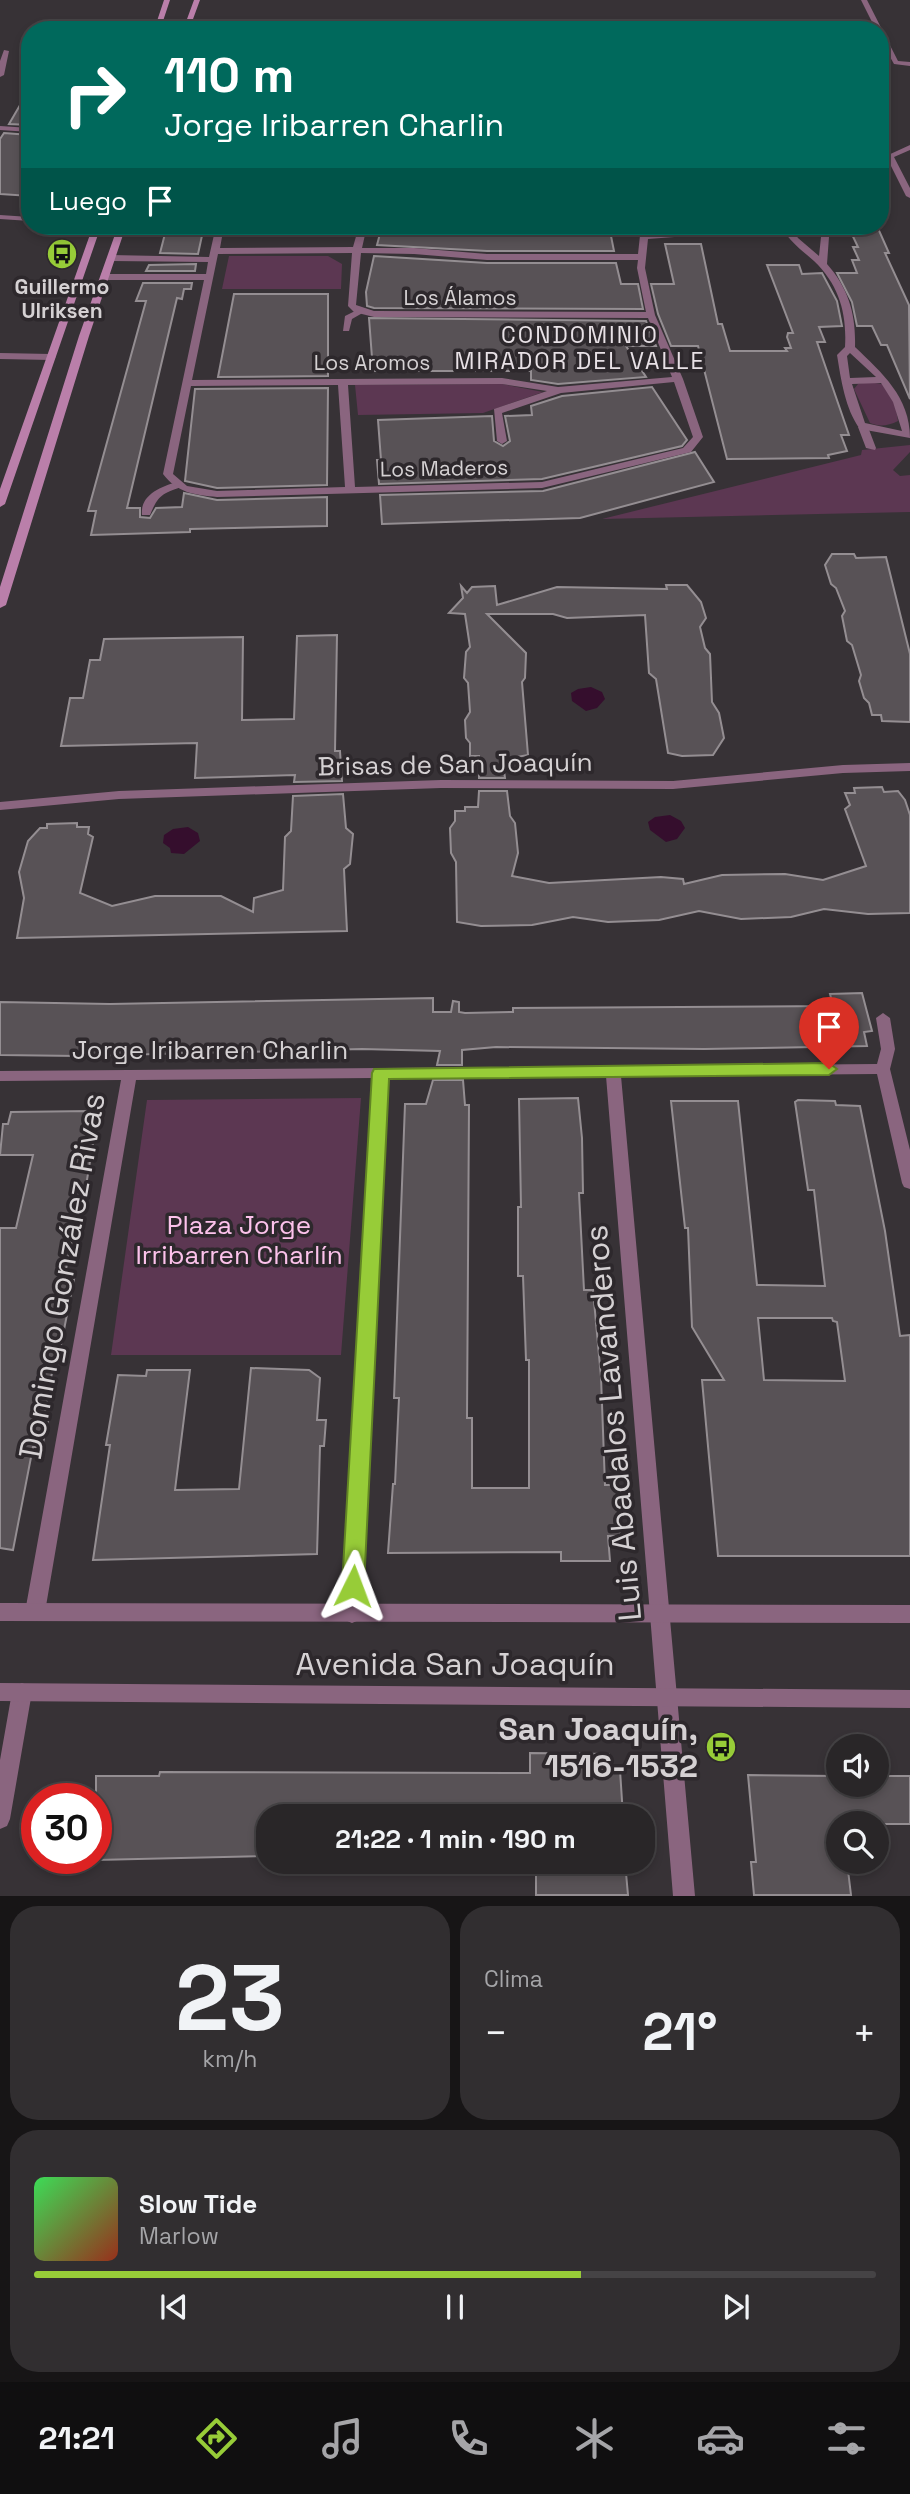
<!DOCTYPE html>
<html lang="es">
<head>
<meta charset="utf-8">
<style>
  :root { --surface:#292628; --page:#312e30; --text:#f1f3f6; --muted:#a5a5a8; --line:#454345; --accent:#97cc38 }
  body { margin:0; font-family:"Space Grotesk",sans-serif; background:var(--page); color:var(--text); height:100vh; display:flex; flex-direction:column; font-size:26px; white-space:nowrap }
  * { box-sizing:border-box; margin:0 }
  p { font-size:23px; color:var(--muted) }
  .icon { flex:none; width:38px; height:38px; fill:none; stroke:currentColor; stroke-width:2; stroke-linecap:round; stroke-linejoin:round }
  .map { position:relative; height:1896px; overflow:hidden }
  .details { display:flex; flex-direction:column; gap:10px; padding:10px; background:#171516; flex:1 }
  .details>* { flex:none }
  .hud { position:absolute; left:21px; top:21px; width:868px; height:214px; border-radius:28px; box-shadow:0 4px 10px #0003,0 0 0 2px var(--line); background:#00695c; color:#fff; overflow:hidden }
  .fabs { position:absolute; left:826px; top:1734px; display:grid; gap:14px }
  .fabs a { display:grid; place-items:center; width:63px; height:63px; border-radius:50%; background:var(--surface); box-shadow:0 4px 10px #0003,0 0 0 2px var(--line); font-size:35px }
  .speed { position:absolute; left:21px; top:1783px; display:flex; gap:14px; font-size:35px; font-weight:700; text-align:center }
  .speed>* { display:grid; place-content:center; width:91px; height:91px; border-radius:50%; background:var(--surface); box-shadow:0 4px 10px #0003,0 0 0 2px var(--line); line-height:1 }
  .speed .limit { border:10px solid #d22; background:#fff; color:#111 }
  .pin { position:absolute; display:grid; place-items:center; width:60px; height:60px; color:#fff; margin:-72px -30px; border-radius:50% 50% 50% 0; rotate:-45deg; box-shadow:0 0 7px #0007 }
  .pin .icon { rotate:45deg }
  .me { position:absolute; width:77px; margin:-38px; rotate:3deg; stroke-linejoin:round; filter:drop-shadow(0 0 5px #0008) }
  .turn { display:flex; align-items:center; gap:24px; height:147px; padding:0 28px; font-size:32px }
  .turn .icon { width:91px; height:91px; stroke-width:2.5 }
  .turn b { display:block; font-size:49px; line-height:60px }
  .then { display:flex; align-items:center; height:66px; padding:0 28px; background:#0003; gap:14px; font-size:26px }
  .big { font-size:52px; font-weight:800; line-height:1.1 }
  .details .card { flex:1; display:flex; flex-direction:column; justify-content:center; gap:10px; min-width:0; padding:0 24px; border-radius:28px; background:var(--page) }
  .details .dial { align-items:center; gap:0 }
  .dial b { font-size:91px; line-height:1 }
  .song { display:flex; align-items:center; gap:21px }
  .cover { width:84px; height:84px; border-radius:10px; background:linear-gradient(135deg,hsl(130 70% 55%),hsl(10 70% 35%)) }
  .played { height:7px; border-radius:4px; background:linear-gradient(90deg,var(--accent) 65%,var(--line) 65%) }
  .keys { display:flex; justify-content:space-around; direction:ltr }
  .heat { display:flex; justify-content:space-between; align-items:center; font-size:38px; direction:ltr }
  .details .tiles { flex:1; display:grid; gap:10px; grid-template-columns:1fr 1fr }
  .card:last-child { grid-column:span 2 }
  .trip { position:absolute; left:256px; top:1804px; width:399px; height:70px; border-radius:28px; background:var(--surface); box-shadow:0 4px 10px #0003,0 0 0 2px var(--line); font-weight:800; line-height:70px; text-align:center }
  .menu { display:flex; height:112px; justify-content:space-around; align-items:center; background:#100f10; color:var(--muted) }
  .menu .icon { width:49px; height:49px }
  .menu .current { color:var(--accent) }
  .menu b { font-size:32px; color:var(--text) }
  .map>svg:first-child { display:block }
  .green { fill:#5c3752 }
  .water { fill:#350e2d }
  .building { fill:#585256; stroke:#948e92; stroke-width:2; fill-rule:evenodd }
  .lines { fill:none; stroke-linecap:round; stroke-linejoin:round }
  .service { fill:#8a657f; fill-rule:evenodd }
  .minor { fill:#8a657f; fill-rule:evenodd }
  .tertiary { fill:#8a657f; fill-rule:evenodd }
  .secondary { fill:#ba7faa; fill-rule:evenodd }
  .route { fill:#97cc38; stroke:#628524; stroke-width:2 }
  .labels { text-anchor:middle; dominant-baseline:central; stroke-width:7; stroke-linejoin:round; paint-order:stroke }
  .far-poi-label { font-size:21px; font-weight:bold; fill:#d5d1d3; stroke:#2d282c }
  .far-street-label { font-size:21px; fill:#d5d1d3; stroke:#2d282c }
  .far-neighbourhood-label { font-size:23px; letter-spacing:2px; fill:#e8e1e6; stroke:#2d282c }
  .street-label { font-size:26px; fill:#d5d1d3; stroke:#2d282c }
  .park-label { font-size:26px; fill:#fcc2eb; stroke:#2d282c }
  .near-street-label { font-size:32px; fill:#d5d1d3; stroke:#2d282c }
  .near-poi-label { font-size:32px; font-weight:bold; fill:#d5d1d3; stroke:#2d282c; text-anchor:end }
</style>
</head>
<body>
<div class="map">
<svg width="910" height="1896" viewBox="0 0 910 1896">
  <rect width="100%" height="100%" fill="#373236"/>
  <path class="green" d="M229,256H328L342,264L341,289H222Z
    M869,382L882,384L895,404L898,421C888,426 879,427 870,423L854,389L858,384Z
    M502,384L543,392L483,413L358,415L355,385Z
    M910,445V452L893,470L900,476L910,475V512L602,519L861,455L862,450Z
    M361,1098L341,1355H111L147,1100Z"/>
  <path class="water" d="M591,687L602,692L605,699L597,708L586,711L572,701L571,693L578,689Z
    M670,815L681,821L685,828L677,839L666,842L650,830L648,822L655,817Z
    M188,827L198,833L200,841L184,854L171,853L170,848L163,843L164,835L173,829Z"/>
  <path class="building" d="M30,88V125L9,124Z
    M4,133L30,135V196L0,194V139Z
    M167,226H197L196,231H203L198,254L160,253Z
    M382,226H609L614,251H487L377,245Z
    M848,226H877L889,253H885L909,305L910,399L887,345H881L872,326H857L852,302L837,273H857L852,260H859L853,247H858Z
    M665,244H701L718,324H722L730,351H787L785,348H791L787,337L788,333H793L767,265H799L802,274L822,273L837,301L842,326L819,327L825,342H817L849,435H841L847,451L828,455L829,458L727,459L698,346H671L658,314L651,284H674Z
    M374,256L487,263H616L621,284H638L643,309L374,308L367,306L366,292Z
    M196,264L195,271H146L149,265Z
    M143,283H192L191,289H184L182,299L177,298L127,508H140V517L150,518L156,508L182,507L184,493L217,500L327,497V526L190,529V532L91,535L96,511H88L146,301H136Z
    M234,294H328V376L218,377Z
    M369,318L646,321L656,346H626L646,377L558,384L531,380V371H373Z
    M652,387L687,440L682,446L542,479L379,484L377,460H381L378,420L492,416L494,441L503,446L510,441L505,416L532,415L531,406L562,396Z
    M328,388L327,485L217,488L185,481L195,389Z
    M695,452L714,482L580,518L382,524L380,495L543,491Z
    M832,554H854L856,558L886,557L910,654V722L882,721L881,715H872L869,703L864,698L859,681L861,675L852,645L847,641L842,616L845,611L836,588L831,584L825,565Z
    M666,585H687L701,602L706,618L700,627L705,648L710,654L712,702L719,713L724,738L713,755L682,756L668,753L656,679L649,673L645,615L567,618L553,614H487L526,653L525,678L522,682L528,755L511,758V763H503L505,778H479V756H470V743L466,738L465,720L470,712L468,683L464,678L466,652L470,647L465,614L449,613L463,598L461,586L467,593L472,587L495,586L497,605L557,587L667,589Z
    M337,635L335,751H340L342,781L294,782L295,775L195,778L197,743L61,746L70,698H83L90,660H100L104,639L243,637L242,720L294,719L297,636Z
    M882,787L884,792L898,791L905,800L910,815V913L868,914L824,909L791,917L741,919L699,911L659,920L608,922L573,917L532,925L481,926L457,922L456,862L451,853L450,828L455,821V811H465V807H478L479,791H507L510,816L515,823L518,853L512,876L549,883L661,877L683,879L684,884L722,875L785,874L823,880L866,866L845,809L850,805L845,793H855L854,788Z
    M343,794L346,828L353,834L350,864L344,869L347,931L17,938L24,898L19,872L28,841L40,828H47V824L77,823V827H89L88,834L93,837L80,893L112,906L155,896H221L253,912L254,898L283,890L285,837L291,831L293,796Z
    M862,993L872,1031L864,1032L867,1046L704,1049L496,1047L462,1050V1065H437L440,1051L362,1049L78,1056L0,1055V1002L110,1004L433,998V1012H451L453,1001L459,1002V1012L465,1013L513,1012V1008L833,1006L830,994Z
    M433,1080H463L465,1105H469L467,1418H472V1488H529V1360H526L523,1276H518V1207H521L519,1099L578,1098L582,1138L583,1193H579L584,1290H593L601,1377L605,1485H618L620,1536H608L610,1561H561V1552L388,1553L393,1484H395L399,1398H394L405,1104H426Z
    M798,1100L835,1101L836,1105L860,1106L885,1231L900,1336L910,1335V1556H718L702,1380H724L692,1327L688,1228H685L671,1101H738L757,1285L825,1286L814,1190H808L795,1102ZM758,1318H832L833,1321L837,1322L845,1381L764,1380Z
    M91,1111L89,1124H96L82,1211L78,1210L65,1274H75L61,1345H57L44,1417H49L42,1447H33L13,1550L0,1548V1228H16L33,1155H0L3,1124H8L11,1112Z
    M251,1368L309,1370L320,1378L317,1420H326L324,1446H320L317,1554L93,1560L110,1445H106L118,1375L146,1376L147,1370H190L175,1490L239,1489Z
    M530,1753L609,1754V1770H620L623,1816H268V1856L96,1860V1776H159L160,1772L530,1773Z
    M748,1775L838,1776V1785H877V1776H910V1824H838V1862H847L851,1895H754L751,1862H756Z
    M536,1862H625L628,1895H536Z"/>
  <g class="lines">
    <path class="service" d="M4,50L9,51L4,75L0,77V61Z
      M0,215L30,217V221L0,219Z
      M359,309L366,311L352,319L349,331H343L345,316Z
      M863,424L868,427L876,448L875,450L866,448L858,427Z
      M177,482L182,485L181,487C161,494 158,496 150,515H142C140,495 160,487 177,482Z
      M910,763V771L843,773L673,789L441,788L119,799L0,810V802L119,791L441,780L673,781L843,765Z"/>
    <path class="minor" d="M861,0H867L898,61L910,62V66L894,64L880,39V30H876Z
      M0,126L30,128V132L0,130Z
      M910,145V150L894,157L910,188V198L906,196L886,156Z
      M216,226H224L220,248L353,247L359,226H367L362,248H414L487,254H638L641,226H649L648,234L714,230L783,229L782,226H790L798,238L819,256L821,237L818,226H826L829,237L827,264C849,289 856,315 855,347C882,373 910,397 910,438L860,429C845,409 841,379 837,355L845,347C847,313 839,285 814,261C804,252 794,245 786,234H714L648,239L645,268L655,315L683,379L703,437L691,452L542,488L217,497C195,495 177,493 163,474L204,280H105L101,277L105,274H206L208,262L111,261L107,258L111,255L209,257ZM352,253L348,306L354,312L374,317L648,318L672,377L558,387L502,378L192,380L218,254ZM361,253L414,254L487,260H638L637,268L646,312L374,311L356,305ZM850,353L876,377L850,378L847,356ZM674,382L693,437L683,448L542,482L355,487L348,385L502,384L547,391L494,409L497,441L502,444L507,441L502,413L561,393ZM881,383L893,402L902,431L865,423L852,384ZM338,385L345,487L217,491L187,486L173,474L191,386Z
      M0,353L51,354L56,357L51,360L0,359Z
      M883,1013L890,1018L895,1049L890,1069L910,1150V1189L904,1187L902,1183L877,1074L621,1076L695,1896H673L606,1076L387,1078L362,1614L359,1620L352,1623L345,1620L342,1614L372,1078L136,1080L45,1612L42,1618L35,1621L28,1618L25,1612L121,1080L0,1081V1071L877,1064L881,1049L876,1018Z
      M22,1683L29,1686L32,1692L10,1819L7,1826L0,1829V1760L12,1692L15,1686Z"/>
    <path class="tertiary" d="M0,1603L910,1605V1623L0,1621Z
      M0,1683L910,1690V1708L0,1701Z"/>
    <path class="secondary" d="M164,0H170L160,30H154Z
      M194,0H200L189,30H183Z
      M93,226H101L5,504L0,507V489Z
      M118,226H126L89,336L6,605L0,608V587L79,336Z"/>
  </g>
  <path class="route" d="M829,1063L837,1069L829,1075L389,1079L364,1586L361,1593L353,1596L345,1593L342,1586L372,1073L374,1069Z"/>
  <defs>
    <g id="bus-disc" transform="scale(1.575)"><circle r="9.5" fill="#97cc38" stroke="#2d282c"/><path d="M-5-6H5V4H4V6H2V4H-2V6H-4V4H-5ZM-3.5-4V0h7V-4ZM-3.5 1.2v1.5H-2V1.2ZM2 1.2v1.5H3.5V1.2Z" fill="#111"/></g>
  </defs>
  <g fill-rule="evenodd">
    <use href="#bus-disc" x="62" y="254"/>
    <use href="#bus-disc" x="721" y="1747"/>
  </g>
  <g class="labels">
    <g class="far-poi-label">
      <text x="62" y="286">Guillermo<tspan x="62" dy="24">Ulriksen</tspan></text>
    </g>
    <g class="far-street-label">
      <text x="460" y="297">Los Álamos</text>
      <text x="372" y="362">Los Aromos</text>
      <text transform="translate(444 468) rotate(-1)">Los Maderos</text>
    </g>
    <g class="far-neighbourhood-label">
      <text x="580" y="335">CONDOMINIO<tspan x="580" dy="26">MIRADOR DEL VALLE</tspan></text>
    </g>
    <g class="street-label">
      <text transform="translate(455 764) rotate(-1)">Brisas de San Joaquín</text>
      <text x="210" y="1050">Jorge Iribarren Charlin</text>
    </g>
    <g class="park-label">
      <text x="239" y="1225">Plaza Jorge<tspan x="239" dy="30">Irribarren Charlín</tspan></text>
    </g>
    <g class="near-street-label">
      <text transform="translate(62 1276) rotate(-80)">Domingo González Rivas</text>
      <text transform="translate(613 1423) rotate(-95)">Luis Abadalos Lavanderos</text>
      <text x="455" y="1664">Avenida San Joaquín</text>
    </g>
    <g class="near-poi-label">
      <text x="698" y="1729">San Joaquín,<tspan x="698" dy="37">1516-1532</tspan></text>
    </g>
  </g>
</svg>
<div class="fabs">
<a><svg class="icon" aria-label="sound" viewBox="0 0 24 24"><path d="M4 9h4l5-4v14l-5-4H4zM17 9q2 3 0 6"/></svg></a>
<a><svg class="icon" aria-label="search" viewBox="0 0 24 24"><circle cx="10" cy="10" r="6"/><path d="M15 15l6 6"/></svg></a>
</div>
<div class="speed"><div class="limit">30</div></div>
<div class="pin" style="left:829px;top:1069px;background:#d93025"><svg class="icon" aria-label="arrive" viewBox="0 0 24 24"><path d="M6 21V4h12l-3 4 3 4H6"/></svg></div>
<svg class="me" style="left:353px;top:1586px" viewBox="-20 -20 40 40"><path d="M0-17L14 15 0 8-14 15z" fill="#97cc38" stroke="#fff" stroke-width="4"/></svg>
<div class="trip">21:22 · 1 min · 190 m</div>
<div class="hud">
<div class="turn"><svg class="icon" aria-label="right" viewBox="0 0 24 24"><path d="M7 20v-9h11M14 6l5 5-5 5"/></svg><div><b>110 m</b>Jorge Iribarren Charlin</div></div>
<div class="then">Luego<svg class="icon" aria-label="arrive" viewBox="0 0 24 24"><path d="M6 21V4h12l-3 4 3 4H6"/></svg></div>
</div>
</div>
<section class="details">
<div class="tiles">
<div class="card dial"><b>23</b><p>km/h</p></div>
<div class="card"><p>Clima</p>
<div class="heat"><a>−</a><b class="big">21°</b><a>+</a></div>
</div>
<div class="card">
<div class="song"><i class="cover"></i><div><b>Slow Tide</b><p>Marlow</p></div></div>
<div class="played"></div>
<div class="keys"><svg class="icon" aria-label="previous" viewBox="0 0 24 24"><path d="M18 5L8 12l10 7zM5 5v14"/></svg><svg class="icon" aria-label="pause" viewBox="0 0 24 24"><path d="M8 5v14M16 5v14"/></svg><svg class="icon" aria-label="next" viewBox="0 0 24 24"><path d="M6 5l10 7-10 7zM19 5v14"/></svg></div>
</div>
</div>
</section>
<nav class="menu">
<b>21:21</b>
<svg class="icon current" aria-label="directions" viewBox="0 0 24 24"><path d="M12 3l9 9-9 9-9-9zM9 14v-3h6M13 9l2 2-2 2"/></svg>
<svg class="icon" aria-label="music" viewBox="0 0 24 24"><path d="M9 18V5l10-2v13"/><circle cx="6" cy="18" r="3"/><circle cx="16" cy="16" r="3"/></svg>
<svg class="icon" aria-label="phone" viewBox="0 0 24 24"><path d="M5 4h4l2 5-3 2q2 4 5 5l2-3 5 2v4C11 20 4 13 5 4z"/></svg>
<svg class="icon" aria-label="climate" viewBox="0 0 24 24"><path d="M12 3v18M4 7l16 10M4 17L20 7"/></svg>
<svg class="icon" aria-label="car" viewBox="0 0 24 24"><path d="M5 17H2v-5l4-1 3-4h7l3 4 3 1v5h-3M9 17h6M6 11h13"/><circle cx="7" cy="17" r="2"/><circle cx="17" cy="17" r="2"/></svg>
<svg class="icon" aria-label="filters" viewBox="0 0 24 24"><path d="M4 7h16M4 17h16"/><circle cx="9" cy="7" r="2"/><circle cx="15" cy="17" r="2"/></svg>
</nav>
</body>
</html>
